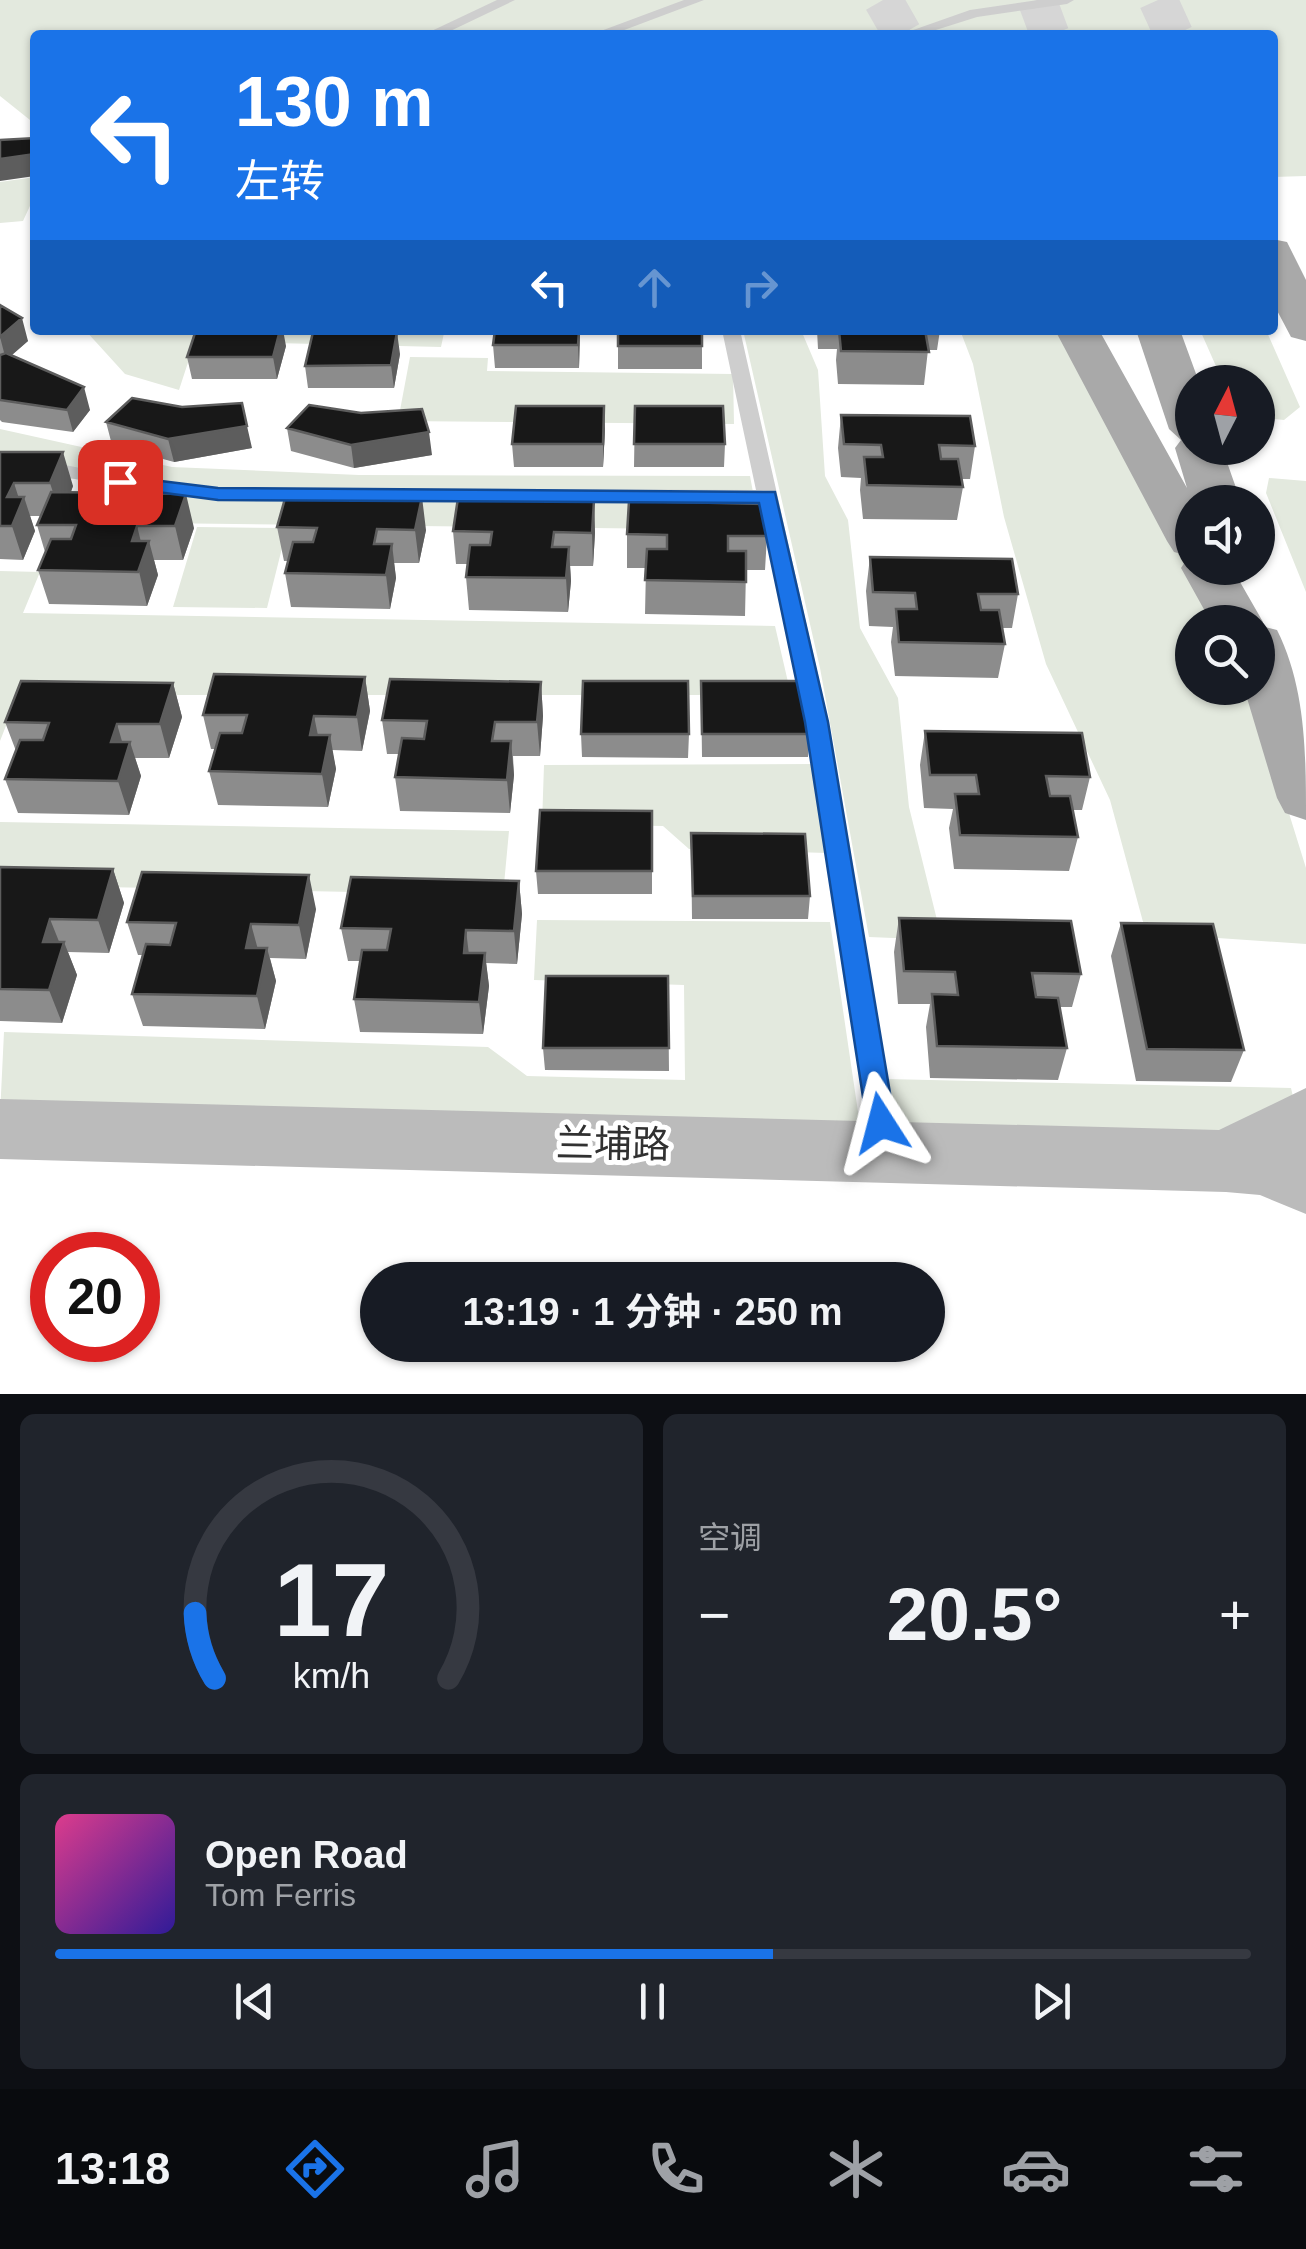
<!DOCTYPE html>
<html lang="zh">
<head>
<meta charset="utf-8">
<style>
  :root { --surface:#171b24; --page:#20242c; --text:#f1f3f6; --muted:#9ea1a6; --line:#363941; --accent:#1a73e8 }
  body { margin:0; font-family:Helvetica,"Noto Sans SC",sans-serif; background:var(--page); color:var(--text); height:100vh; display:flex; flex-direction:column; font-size:38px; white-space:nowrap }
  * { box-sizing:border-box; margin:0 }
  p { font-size:32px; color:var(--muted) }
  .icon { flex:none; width:55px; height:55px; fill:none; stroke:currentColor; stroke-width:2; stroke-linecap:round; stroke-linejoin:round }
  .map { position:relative; height:1394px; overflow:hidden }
  .side { display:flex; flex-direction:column; gap:20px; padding:20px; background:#0d0f14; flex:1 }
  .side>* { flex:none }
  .hud { position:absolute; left:30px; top:30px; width:1248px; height:305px; border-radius:10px; box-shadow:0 2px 8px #0004; background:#1a73e8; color:#fff; overflow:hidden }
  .needle { width:65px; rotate:6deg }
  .buttons { position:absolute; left:1175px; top:365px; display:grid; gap:20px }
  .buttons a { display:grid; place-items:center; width:100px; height:100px; border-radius:50%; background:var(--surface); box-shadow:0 2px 8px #0004; font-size:50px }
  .speed { position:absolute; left:30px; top:1232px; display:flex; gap:20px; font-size:50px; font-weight:700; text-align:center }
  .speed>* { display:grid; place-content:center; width:130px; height:130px; border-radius:50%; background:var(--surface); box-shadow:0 2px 8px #0004; line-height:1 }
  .speed .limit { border:15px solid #d22; background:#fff; color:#111 }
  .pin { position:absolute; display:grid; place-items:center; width:85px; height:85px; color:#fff; margin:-42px; border-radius:20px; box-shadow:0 5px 15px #0006 }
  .me { position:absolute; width:110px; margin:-55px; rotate:351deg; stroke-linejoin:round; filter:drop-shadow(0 0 8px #0008) }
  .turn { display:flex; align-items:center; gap:35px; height:210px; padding:0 40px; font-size:45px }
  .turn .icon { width:130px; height:130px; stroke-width:2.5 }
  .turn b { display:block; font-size:70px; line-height:85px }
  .lanes { display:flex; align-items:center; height:95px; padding:0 40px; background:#0003; justify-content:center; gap:50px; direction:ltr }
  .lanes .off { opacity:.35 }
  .big { font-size:75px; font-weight:700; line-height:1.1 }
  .side .widget { flex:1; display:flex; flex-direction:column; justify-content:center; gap:15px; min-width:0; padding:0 35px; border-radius:15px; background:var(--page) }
  .side .dial { align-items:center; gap:0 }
  .dial svg { height:260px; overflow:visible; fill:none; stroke:var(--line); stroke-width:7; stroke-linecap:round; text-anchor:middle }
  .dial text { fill:var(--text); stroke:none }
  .song { display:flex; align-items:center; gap:30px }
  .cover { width:120px; height:120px; border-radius:15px; background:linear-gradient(135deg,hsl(330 70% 55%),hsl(250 70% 35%)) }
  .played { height:10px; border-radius:5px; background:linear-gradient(90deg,var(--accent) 60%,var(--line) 60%) }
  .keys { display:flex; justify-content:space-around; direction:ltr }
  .heat { display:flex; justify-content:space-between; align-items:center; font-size:55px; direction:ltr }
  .side .tiles { flex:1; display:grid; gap:20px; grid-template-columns:1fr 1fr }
  .widget:last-child { grid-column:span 2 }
  .trip { position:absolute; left:360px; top:1262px; width:585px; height:100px; border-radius:50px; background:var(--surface); box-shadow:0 2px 8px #0004; font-weight:700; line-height:100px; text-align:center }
  .dock { display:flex; height:160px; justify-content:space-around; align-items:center; background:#090b0e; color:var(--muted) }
  .dock .icon { width:70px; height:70px }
  .dock .current { color:var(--accent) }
  .dock b { font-size:45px; color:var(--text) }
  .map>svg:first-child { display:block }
  .green { fill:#e3e9de }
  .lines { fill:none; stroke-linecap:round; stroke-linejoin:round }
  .primary-tunnel { stroke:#d6d6d6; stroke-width:39; stroke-dasharray:39 19; stroke-linecap:butt }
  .lane { fill:#cecece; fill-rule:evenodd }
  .secondary { fill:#bbb; fill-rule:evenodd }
  .primary { fill:#a9a9a9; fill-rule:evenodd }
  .wall { fill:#8c8c8c }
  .shaded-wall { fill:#5d5d5d }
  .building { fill:#181818; stroke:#5d5d5d; stroke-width:2.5 }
  .route { fill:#1a73e8; stroke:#114b97; stroke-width:2.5 }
  .labels { text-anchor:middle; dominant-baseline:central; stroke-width:10; stroke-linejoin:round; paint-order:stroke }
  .near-street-label { font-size:38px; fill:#313131; stroke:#fff }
</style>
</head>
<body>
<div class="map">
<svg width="1306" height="1394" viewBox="0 0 1306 1394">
  <rect width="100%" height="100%" fill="#fff"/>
  <path class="green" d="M0,0H1306V176L1273,177L1272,35H35V124L0,96Z
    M35,177V195L23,221L0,223V182Z
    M85,330H620V333H444L441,347L195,341L179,390L125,374Z
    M743,330H801L818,370L825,476L848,520L860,628L898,698L909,807L942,940L869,937L820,668Z
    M960,330H1056L1064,344L1217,622H1192V688H1250L1306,868V944L1146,933L1110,800L1046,664L1004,517L973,364Z
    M1200,330H1266L1300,407L1284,420L1258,417V382H1223Z
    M410,357L488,358L487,371L733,374L734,424L398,421Z
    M0,429L172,467L359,475L750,476L760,530L69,522L83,479L0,478Z
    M1269,478L1306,481V592L1266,493Z
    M197,527L287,528L267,608L173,607Z
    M0,571L40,572L23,613L775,626L791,695H18L0,741Z
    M816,764L827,853L689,849L663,826L542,824L544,765Z
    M0,822L509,831L503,895L0,885Z
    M537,920L830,922L862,1139L0,1115L4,1032L488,1047L527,1076L685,1080L684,985L534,980Z
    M886,1079L1291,1088L1297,1114L1215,1152L894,1142Z"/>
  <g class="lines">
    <path class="primary-tunnel" d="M883,0L903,35
      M1037,0L1050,35
      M1158,0L1174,35"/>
    <path class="lane" d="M497,0H515L442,35H423Z
      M684,0H704L611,35H590Z
      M1038,0H1074L1067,4L977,17L920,35H899L970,10Z
      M722,330H740L825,706L899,1151L895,1160L885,1163L875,1160L871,1151L803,706L759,502L218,500L120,488L0,464V452L120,476L218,488L756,490Z"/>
    <path class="secondary" d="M1306,1088V1214L1260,1195L1226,1192L0,1159V1099L1219,1130Z"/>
    <path class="primary" d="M1272,239L1287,242L1306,280V341L1291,337L1272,301Z
      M1055,330H1099L1187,488L1175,448L1181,440L1169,429L1136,330H1180L1199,382H1192V448H1222L1241,502H1192V568H1232L1263,622L1261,626L1277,630C1306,688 1306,754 1306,820L1285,813L1277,798L1244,688H1258V622H1211L1181,568L1189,556L1174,552L1167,541Z"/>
  </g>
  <path class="wall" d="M0,305L28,341L12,355L90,410L73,432L2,422L0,420Z
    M495,330H580L579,368H495L493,345Z
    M618,330L702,346V369H618Z
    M817,330H940L937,350H928L924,385L838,384L836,360L837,349H818Z
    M286,346L277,379H192L187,357Z
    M400,354L394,388H308L305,366Z
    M635,406L725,444L724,467H634Z
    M841,415L975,446L970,479H961L963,487L957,520L863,519L860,490L861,478L841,477L838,448Z
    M106,422L252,448L174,462L112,445Z
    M287,428L432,455L354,468L291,451Z
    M605,429L603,467H514L512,444Z
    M0,452L73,486L71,492L194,528L183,560H154L158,575L147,606L49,604L38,570L45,552L37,525L40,516H30L35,531L23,560L0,559Z
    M594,500L595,533L593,566H570L571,581L568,612L469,610L466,577L468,564H456L453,531Z
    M277,527L426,530L419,563H394L396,578L390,609L291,607L285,573L288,561H284Z
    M627,534L767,536L765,570H746L745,616L645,614L646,568H627Z
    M870,557L1018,594L1012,628H1002L1005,644L998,678L895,676L891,642L893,627L869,626L866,591Z
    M365,677L370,711L362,751L332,750L336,769L328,807L218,805L209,771L215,749H211L203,715Z
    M701,681L810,734L808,757H702Z
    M541,682L543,716L540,756H513L514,775L510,813L400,811L395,777L399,754H387L382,720Z
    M173,683L182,717L169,758H135L141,776L129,815L18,813L5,779L16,751L5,722Z
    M925,731L1090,777L1082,810H1073L1078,837L1069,871L954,869L949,828L953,809L924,808L920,765Z
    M581,734H689L688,758L582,757Z
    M652,811V894H538L536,871Z
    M691,833L810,896L808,919H692Z
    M0,867L113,869L124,903L109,953L68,952L77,975L62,1023L0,1021Z
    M519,881L522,914L517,964L486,963L489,986L483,1034L360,1032L354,999L360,961H348L341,928Z
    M316,909L306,959L270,958L276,981L265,1029L143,1026L132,994L142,955H138L127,922Z
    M899,918L1081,974L1072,1007H1060L1067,1048L1058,1080L930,1078L926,1027L930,1004H898L894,952Z
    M1121,923L1244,1050L1231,1082L1136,1081L1111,956Z
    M668,976L669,1071L545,1070L543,1048Z"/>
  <path class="shaded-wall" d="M35,154V176L0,181V159Z
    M22,318L28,341L6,360L0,337Z
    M280,330H283L286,346L277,379L273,357Z
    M579,330H580L579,368L578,345Z
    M397,332L400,354L394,388L391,365Z
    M84,387L90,410L73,432L67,410Z
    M604,406L605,429L603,467V444Z
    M247,426L252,448L174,462L168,439Z
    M429,432L432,455L354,468L351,445Z
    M63,452L73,486L61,517L50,483Z
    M14,483L21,505L24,497L35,531L23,560L12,526L7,497Z
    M186,494L194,528L183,560L175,526Z
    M422,497L426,530L419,563L415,530Z
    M594,500L595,533L593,566L592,533Z
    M137,526L144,554L149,541L158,575L147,606L132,541Z
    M392,544L396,578L390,609L386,575Z
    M569,547L571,581L568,612L566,578Z
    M365,677L370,711L362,751L357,717Z
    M541,682L543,716L540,756L537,722Z
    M173,683L182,717L169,758L160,724Z
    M314,716L321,750L310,735Z
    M117,724L126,755L130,742L141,776L129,815L118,781L111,742Z
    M330,735L336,769L328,807L322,774Z
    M511,741L514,775L510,813L507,780Z
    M113,869L124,903L109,953L98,920Z
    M309,875L316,909L306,959L299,925Z
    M519,881L522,914L517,964L514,931Z
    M50,919L62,949L64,942L77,975L62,1023L49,990L43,942Z
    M251,924L260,957L246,948Z
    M466,930L470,963L464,953Z
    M267,948L276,981L265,1029L257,996Z
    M485,953L489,986L483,1034L479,1002Z"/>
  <path class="building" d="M35,138V154L0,159V140Z
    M0,305L22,318L0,337Z
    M196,330H280L273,357H187Z
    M495,330H579L578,345H493Z
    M618,330H702V346H618Z
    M839,330H925L929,352L841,351Z
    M313,332H397L391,365L305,366Z
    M6,353L84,387L67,410L0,400V355Z
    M132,398L182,407L242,403L247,426L168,439L106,422Z
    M309,405L361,413L422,409L429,432L351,445L287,428Z
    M516,406H604L603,444H512Z
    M635,406H723L725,444H634Z
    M841,415L970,416L975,446L939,445L941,459H958L963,487L867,485L864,457H883L881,445L844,444Z
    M0,452H63L50,483H14L7,497H24L12,526H0Z
    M51,492L186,494L175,526H137L132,541H149L138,572L38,570L51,539H71L76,525H37Z
    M286,495L422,497L415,530L377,529L374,544H392L386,575L285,573L293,542H313L317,528L277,527Z
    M458,498L594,500L592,533L554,532L552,547H569L566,578L466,577L470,545H490L492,532L453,531Z
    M629,501L765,504L767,536H728V551H746V582L645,580L647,549H667V535L627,534Z
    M870,557L1012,559L1018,594H978L981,610H999L1005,644L899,642L896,609H917L915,593L873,592Z
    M214,674L365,677L357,717L314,716L310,735H330L322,774L209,771L220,733H242L247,715H203Z
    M390,679L541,682L537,722H495L492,741H511L507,780L395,777L402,738L424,739L427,721L382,720Z
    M21,681L173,683L160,724H117L111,742H130L118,781L5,779L20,740H43L49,723L5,722Z
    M583,681H688L689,734H581Z
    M701,681H805L810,734H702Z
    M925,731L1082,733L1090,777L1046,776L1050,796H1070L1078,837L960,835L955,794H979L976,775H930Z
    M540,810L652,811V871H536Z
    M691,833L805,834L810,896H693Z
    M0,867L113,869L98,920L50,919L43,942H64L49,990L0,989Z
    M142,872L309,875L299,925L251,924L246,948H267L257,996L132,994L146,944L170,945L176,923L127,922Z
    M351,877L519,881L514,931L466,930L464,953H485L479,1002L354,999L362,950H387L391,929L341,928Z
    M899,918L1071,921L1081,974L1032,973L1036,997L1058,998L1067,1048L937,1046L932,994L958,995L955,972L904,971Z
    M1121,923L1213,924L1244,1050L1147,1049Z
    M546,976H668L669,1048H543Z"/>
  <path class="route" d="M120,476L218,488L775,492L828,722L895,1123L891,1132L881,1136L871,1132L867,1123L805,722L759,503L218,500L112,486L109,482Z"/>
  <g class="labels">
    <g class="near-street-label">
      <text transform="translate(613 1144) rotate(1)">兰埔路</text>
    </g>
  </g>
</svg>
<div class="buttons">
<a><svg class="needle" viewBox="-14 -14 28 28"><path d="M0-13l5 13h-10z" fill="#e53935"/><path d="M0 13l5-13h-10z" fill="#9ea1a6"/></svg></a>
<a><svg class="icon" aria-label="sound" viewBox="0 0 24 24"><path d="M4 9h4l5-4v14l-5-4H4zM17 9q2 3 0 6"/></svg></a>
<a><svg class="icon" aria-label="search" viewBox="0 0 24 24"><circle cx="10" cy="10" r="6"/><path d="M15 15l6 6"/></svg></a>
</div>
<div class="speed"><div class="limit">20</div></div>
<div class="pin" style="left:120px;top:482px;background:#d93025"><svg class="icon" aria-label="arrive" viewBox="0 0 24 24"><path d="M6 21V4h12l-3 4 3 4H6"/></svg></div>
<svg class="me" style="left:881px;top:1123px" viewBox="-20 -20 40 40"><path d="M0-17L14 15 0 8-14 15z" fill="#1a73e8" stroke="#fff" stroke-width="4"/></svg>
<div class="trip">13:19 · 1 分钟 · 250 m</div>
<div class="hud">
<div class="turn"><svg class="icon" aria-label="left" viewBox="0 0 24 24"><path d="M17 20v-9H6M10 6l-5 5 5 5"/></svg><div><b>130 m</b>左转</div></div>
<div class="lanes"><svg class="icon" aria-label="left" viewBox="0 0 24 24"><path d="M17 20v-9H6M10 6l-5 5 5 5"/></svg><svg class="icon off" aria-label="ahead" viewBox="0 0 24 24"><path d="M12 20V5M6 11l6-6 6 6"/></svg><svg class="icon off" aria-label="right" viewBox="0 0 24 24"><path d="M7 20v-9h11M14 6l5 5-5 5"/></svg></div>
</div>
</div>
<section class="side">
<div class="tiles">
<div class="widget dial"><svg viewBox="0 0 100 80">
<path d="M14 69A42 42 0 1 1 86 69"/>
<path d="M14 69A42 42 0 0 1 8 49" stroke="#1a73e8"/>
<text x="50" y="56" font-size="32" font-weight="700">17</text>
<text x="50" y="72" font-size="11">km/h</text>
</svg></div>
<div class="widget"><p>空调</p>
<div class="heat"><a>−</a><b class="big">20.5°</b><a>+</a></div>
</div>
<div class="widget">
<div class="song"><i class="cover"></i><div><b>Open Road</b><p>Tom Ferris</p></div></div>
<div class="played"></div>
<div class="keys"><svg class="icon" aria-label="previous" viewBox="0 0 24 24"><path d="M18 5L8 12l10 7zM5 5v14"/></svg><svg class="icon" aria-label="pause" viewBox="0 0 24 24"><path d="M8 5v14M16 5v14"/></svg><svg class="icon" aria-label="next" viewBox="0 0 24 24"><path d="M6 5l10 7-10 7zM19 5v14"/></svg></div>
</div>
</div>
</section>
<nav class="dock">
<b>13:18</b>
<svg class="icon current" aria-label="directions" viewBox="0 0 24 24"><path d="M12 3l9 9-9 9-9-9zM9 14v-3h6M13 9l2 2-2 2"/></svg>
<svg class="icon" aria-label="music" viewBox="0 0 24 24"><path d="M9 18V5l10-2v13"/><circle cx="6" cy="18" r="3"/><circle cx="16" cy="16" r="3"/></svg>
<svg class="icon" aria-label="phone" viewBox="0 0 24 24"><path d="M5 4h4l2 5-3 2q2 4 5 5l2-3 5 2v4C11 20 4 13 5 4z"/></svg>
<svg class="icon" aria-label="climate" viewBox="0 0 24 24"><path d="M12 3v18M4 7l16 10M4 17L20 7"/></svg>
<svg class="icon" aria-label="car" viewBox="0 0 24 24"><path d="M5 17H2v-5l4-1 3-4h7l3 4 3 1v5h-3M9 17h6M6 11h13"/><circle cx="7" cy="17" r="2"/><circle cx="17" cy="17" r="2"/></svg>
<svg class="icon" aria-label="filters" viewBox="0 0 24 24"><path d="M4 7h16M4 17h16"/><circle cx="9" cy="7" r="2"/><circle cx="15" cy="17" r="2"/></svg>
</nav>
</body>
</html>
